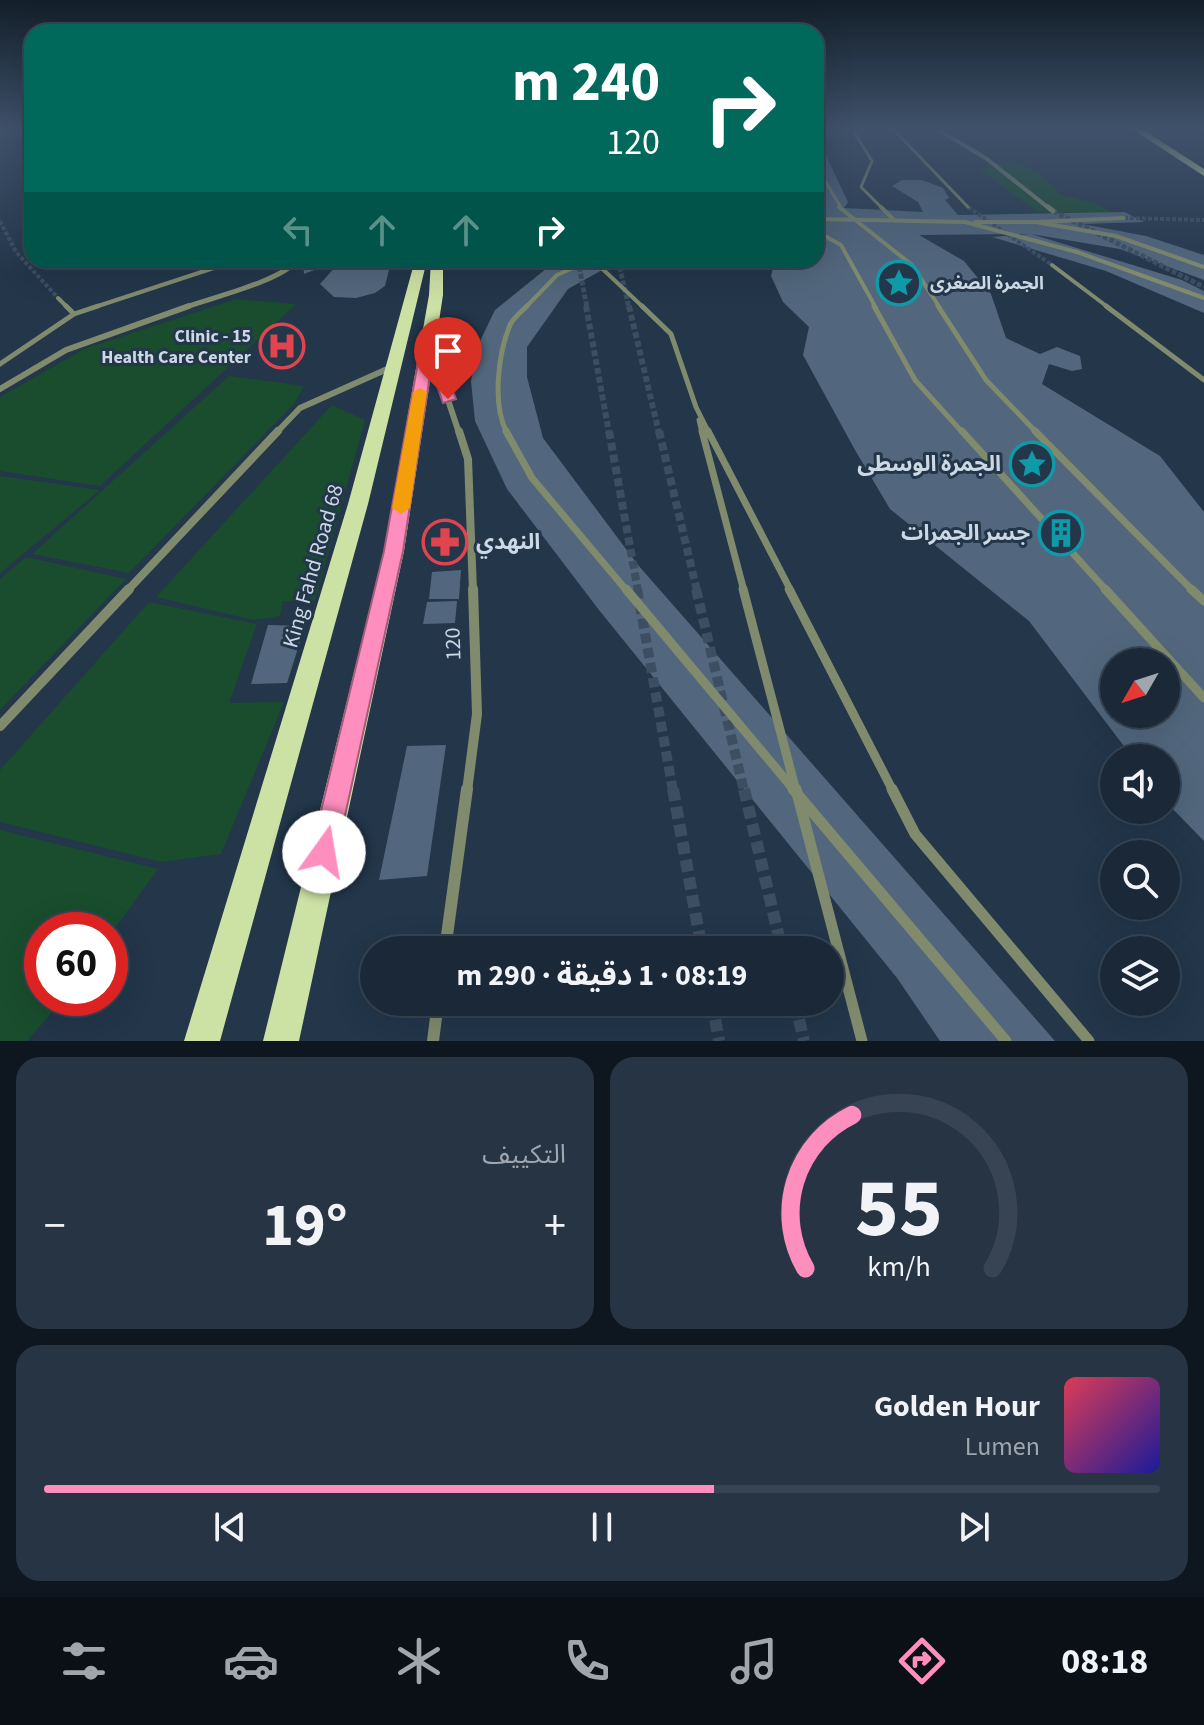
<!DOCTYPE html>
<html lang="ar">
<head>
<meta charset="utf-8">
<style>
  :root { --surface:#1a2838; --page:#273443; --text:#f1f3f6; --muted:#9fa6ae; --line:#384453; --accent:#fe8ebd }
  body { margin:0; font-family:"Source Sans 3","Noto Sans Arabic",sans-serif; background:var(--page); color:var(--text); direction:rtl; height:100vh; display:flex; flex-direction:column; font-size:30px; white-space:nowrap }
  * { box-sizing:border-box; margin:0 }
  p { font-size:26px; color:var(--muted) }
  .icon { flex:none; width:44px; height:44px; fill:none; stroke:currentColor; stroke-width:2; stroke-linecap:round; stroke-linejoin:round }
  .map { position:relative; height:1041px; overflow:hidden; direction:ltr }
  .sheet { display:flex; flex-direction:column; gap:16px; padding:16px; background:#0e161f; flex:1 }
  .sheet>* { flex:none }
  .hud { position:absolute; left:24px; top:24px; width:800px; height:244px; border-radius:24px; box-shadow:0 8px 32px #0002,0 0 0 2px var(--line); direction:rtl; background:#00695c; color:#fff; overflow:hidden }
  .needle { width:52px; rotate:231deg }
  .controls { position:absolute; left:1100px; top:648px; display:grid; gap:16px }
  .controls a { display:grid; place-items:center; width:80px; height:80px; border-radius:50%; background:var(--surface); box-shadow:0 8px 32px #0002,0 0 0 2px var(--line); font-size:40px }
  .speed { position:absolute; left:24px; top:912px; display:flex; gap:16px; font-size:40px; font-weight:700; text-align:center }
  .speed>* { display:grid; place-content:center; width:104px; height:104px; border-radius:50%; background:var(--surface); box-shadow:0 8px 32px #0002,0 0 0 2px var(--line); line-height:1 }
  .speed .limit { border:12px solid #d22; background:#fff; color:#111 }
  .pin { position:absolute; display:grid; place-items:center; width:68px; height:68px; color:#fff; margin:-82px -34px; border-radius:50% 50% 50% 0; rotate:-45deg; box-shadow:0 0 8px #0007 }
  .pin .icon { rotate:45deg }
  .me { position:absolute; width:88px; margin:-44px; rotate:13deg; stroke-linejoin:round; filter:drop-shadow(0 0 6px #0008) }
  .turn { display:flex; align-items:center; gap:28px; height:168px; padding:0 32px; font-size:36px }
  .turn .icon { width:104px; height:104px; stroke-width:2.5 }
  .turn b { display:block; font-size:56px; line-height:68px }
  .lanes { display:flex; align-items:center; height:76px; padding:0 32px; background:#0003; justify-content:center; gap:40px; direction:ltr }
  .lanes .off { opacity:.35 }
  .big { font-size:60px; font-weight:700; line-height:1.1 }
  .sheet .tile { flex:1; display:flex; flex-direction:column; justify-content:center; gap:12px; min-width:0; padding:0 28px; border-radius:24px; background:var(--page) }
  .sheet .dial { align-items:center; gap:0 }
  .dial svg { height:208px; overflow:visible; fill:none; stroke:var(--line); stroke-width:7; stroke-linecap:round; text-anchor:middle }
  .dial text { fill:var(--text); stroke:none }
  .song { display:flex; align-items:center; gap:24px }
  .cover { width:96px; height:96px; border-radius:12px; background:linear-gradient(135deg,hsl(350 70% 55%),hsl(240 70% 35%)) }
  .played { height:8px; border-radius:4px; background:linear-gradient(90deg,var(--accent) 60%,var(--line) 60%) }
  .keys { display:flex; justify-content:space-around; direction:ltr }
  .heat { display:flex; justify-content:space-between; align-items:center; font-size:44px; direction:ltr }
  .sheet .tiles { flex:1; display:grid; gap:16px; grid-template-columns:1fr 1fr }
  .tile:last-child { grid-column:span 2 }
  .trip { position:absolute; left:360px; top:936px; width:484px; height:80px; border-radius:40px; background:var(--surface); box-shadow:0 8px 32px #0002,0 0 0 2px var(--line); font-weight:700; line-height:80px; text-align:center; direction:rtl }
  .tab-bar { display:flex; height:128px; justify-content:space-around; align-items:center; background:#0a1016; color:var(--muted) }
  .tab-bar .icon { width:56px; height:56px }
  .tab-bar .on { color:var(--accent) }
  .tab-bar b { font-size:36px; color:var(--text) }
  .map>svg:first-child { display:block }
  .green { fill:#194d2d }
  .building { fill:#52677d; fill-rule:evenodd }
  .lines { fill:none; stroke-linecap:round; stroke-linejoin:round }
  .pedestrian-tunnel-far1 { stroke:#3c4e61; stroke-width:3; stroke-dasharray:3 2; stroke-linecap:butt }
  .pedestrian-tunnel { stroke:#3c4e61; stroke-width:4; stroke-dasharray:4 2; stroke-linecap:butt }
  .minor-tunnel-far4 { stroke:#3c4e61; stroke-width:5; stroke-dasharray:5 2; stroke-linecap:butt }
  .minor-tunnel-far3 { stroke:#3c4e61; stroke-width:6; stroke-dasharray:6 3; stroke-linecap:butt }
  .minor-tunnel-far2 { stroke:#3c4e61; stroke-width:8; stroke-dasharray:8 4; stroke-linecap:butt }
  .minor-tunnel-far1 { stroke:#3c4e61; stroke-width:10; stroke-dasharray:10 5; stroke-linecap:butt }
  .minor-tunnel { stroke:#3c4e61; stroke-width:12; stroke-dasharray:12 6; stroke-linecap:butt }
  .pedestrian-far5 { stroke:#808b6d; stroke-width:3 }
  .pedestrian-far4 { stroke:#808b6d; stroke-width:4 }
  .pedestrian-far3 { stroke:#808b6d; stroke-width:5 }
  .pedestrian-far2 { stroke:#808b6d; stroke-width:7 }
  .pedestrian-far1 { stroke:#808b6d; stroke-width:9 }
  .pedestrian { stroke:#808b6d; stroke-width:11 }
  .minor-far5 { stroke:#808b6d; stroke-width:4 }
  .minor-far4 { stroke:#808b6d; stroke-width:5 }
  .minor-far3 { stroke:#808b6d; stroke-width:6 }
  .minor-far2 { stroke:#808b6d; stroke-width:8 }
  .minor-far1 { stroke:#808b6d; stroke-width:10 }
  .minor { stroke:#808b6d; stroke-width:12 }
  .primary { fill:#cce1a4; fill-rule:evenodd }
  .pedestrian-bridge-far4 { stroke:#808b6d; stroke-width:4 }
  .pedestrian-bridge-far3 { stroke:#808b6d; stroke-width:5 }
  .pedestrian-bridge-far2 { stroke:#808b6d; stroke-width:7 }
  .pedestrian-bridge-far1 { stroke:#808b6d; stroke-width:9 }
  .pedestrian-bridge { stroke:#808b6d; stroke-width:11 }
  .route { fill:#fe8ebd; stroke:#a55c7b; stroke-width:2 }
  .slow { fill:#f59e0b }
  .labels { text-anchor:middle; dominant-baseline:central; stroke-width:6; stroke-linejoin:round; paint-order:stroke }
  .far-poi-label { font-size:18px; font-weight:bold; fill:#ccd8e4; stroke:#23364a; text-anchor:start }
  .poi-label { font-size:22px; font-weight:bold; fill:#ccd8e4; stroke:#23364a; text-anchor:end }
  .street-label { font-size:22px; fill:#ccd8e4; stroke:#23364a }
</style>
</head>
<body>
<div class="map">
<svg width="1204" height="1041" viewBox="0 0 1204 1041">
  <rect width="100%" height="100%" fill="#23364a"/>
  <path class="green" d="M1014,162L1038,172L1062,195L1098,204L1114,214L1036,211L979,169L991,168L986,164Z
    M236,299L296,304L100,486L0,471V397L84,349Z
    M229,376L304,386L294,404L129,573L32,554Z
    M332,405L365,420L315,601H283L280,616L253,620L156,597Z
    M0,476L100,490L0,573Z
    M26,557L126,579L0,710V579Z
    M149,602L257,624L229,703L284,702L221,854L161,862L0,822V770Z
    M0,830L158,869L110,935V930H42V998H64L27,1041H0Z"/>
  <path class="building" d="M816,134L848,202L844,208L923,212L918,202L892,186L902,180H922L943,188L949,198L945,200L958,215L1125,212L1144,222L1082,224L1146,236L1204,255V280L1120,249L1031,234L1182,280L1204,291V313L1106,271L992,237L1031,234L919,235L964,261L991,294L1006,338L1040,354L1057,347L1080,356L1082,369L1072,371L1049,364L1042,384L1160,456L1204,512V841L1166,802V758H1133L1029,621L890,509L855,450L803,355L809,327L783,302L771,276L775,260H816ZM1114,662H1166V714H1114Z
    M303,260H376L389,270L385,286L375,293L356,298L334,297L320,284L336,266L335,262L304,274Z
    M557,260H620L568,289L527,347V377L543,438L638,565L1055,1041H940L897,978L599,610L507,489L475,421L471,381L479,343L495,310Z
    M461,570L459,599H429L432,572Z
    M457,601L455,623L423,624L427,602Z
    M268,625L305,626L287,683L251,684Z
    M446,745L427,876L379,880L407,746Z"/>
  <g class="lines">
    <path class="pedestrian-tunnel-far1" d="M968,207L971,209"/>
    <path class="pedestrian-tunnel" d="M968,207L1052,265
      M1124,218L1204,220
      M0,221L16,252L58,298"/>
    <path class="minor-tunnel-far4" d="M1053,211L1204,287
      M578,260L587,308
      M618,260L629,308"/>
    <path class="minor-tunnel-far3" d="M586,306L609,433
      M629,306L659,433"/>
    <path class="minor-tunnel-far2" d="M609,431L638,591
      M659,431L697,591"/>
    <path class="minor-tunnel-far1" d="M637,589L673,791
      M696,589L744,791"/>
    <path class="minor-tunnel" d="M673,789L702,950
      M744,789L782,950
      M712,1002L719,1041
      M795,1002L804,1041"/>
    <path class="pedestrian-far5" d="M852,129L872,161L861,187L883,209
      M893,129L968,207
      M816,166L842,209"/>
    <path class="pedestrian-far4" d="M839,207L912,265L940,308
      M881,207L894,220
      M816,219L965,222
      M1038,222L1124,218
      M816,231L841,245L876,308
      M200,260L217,263
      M593,260L644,308
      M1052,265L1109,308
      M58,298L68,308
      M92,308L238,260"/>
    <path class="pedestrian-far3" d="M66,306L74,314
      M642,306L671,334L696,407L709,433
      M874,306L915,380L963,433
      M938,306L986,380L1037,433
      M1106,306L1204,380
      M0,364L74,314L98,306
      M699,420L702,433"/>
    <path class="pedestrian-far2" d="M702,431L744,591
      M708,431L791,591
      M962,431L1107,591
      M1035,431L1193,591"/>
    <path class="pedestrian-far1" d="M743,589L796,791
      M789,589L893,791
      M1105,589L1204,698
      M1191,589L1204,601"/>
    <path class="pedestrian" d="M796,789L862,1041
      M892,789L915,834L1089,1041"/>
    <path class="minor-far5" d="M937,129L987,159L1050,209"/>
    <path class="minor-far4" d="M1048,207L1053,211
      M183,308C210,298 282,281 297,260"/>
    <path class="minor-far3" d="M431,349L459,433
      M0,389L66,350L189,306
      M276,433L300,408L394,366"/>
    <path class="minor-far2" d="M459,431L468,459L473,591
      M127,591L278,431"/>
    <path class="minor-far1" d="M0,726L129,589
      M467,791L477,714L473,589"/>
    <path class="minor" d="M445,950L467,789
      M433,1041L438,1002"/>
    <path class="primary" d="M1132,129H1142L1204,169V176Z
      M415,260H427L368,504L220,1041H184L348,504Z
      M431,260H443V295L404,551L299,1041H263L384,551L429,295Z"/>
    <path class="pedestrian-bridge-far4" d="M965,222L1077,252L1204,298
      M975,222H1036L1116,236L1204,267
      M525,308L557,275L591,260"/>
    <path class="pedestrian-bridge-far3" d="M507,433C492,405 498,354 510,325C513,318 521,312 527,306"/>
    <path class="pedestrian-bridge-far2" d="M506,431L532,478L627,591"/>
    <path class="pedestrian-bridge-far1" d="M626,589L795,791"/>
    <path class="pedestrian-bridge" d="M793,789L1006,1041"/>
  </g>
  <linearGradient id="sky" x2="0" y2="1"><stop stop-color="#131e29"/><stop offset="0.47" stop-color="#3f526b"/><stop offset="1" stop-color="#3f526b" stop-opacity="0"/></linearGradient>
  <rect width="1204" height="275" fill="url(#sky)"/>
  <path class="route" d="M429,336L435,340L456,399L443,403L431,369L403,551L337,852L334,861L324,865L314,861L311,852L384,551L422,340Z"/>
  <path class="slow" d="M420,388L427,392L410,508L401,514L392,508L413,392Z"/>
  <defs>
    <g id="sight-ring" transform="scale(2.3)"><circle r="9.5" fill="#23364a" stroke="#0f9aa8" stroke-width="1.5"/><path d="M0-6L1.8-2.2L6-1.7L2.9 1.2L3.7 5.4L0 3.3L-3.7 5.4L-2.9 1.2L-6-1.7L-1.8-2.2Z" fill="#0f9aa8"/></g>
    <g id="hospital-ring" transform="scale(2.3)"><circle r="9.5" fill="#23364a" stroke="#e0444e" stroke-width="1.5"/><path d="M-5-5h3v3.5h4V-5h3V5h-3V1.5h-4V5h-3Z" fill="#e0444e"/></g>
    <g id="building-ring" transform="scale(2.3)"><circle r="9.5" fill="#23364a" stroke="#0f9aa8" stroke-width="1.5"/><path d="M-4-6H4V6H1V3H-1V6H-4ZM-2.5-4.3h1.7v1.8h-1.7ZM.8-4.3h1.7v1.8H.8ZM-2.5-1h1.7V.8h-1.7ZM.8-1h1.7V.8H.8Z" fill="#0f9aa8"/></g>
    <g id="pharmacy-ring" transform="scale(2.3)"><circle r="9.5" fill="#23364a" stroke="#e0444e" stroke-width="1.5"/><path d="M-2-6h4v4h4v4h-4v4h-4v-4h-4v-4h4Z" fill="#e0444e"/></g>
  </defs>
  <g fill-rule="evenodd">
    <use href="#sight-ring" x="899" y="283"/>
    <use href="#hospital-ring" x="282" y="346"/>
    <use href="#sight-ring" x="1032" y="464"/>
    <use href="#building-ring" x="1061" y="533"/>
    <use href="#pharmacy-ring" x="445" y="542"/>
  </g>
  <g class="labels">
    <g class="far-poi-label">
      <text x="930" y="283">الجمرة الصغرى</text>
      <text x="251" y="336" text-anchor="end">Clinic - 15<tspan x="251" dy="21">Health Care Center</tspan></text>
    </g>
    <g class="poi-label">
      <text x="1001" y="464">الجمرة الوسطى</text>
      <text x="1030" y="533">جسر الجمرات</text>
      <text x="476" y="542" text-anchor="start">النهدي</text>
    </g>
    <g class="street-label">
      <text transform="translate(313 566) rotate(-74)">King Fahd Road 68</text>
      <text transform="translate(453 644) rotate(-92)">120</text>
    </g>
  </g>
</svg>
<div class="controls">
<a><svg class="needle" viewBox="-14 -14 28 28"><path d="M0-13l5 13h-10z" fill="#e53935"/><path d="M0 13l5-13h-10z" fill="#9fa6ae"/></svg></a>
<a><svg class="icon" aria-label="sound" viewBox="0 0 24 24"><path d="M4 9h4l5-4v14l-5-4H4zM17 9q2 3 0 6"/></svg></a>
<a><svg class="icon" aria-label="search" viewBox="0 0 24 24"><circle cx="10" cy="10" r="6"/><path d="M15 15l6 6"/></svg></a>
<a><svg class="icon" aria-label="layers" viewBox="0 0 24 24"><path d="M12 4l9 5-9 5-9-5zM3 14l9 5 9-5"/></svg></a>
</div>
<div class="speed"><div class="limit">60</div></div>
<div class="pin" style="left:448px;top:399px;background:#d93025"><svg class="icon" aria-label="arrive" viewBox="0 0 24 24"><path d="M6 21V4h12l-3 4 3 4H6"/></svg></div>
<svg class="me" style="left:324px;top:852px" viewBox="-20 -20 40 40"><circle r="19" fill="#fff"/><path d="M0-13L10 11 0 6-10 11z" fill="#fe8ebd"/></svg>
<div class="trip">08:19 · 1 دقيقة · 290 m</div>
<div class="hud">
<div class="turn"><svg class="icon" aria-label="right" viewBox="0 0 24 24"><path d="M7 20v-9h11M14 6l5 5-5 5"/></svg><div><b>240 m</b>120</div></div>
<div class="lanes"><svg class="icon off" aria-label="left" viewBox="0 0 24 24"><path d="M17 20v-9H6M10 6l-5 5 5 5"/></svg><svg class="icon off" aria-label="ahead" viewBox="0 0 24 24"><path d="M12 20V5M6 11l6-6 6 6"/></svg><svg class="icon off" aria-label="ahead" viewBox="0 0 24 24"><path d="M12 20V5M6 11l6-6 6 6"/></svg><svg class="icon" aria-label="right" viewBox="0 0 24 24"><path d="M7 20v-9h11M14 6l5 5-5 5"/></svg></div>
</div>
</div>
<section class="sheet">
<div class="tiles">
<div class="tile dial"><svg viewBox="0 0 100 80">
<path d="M14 69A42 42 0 1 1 86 69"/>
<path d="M14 69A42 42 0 0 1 32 10" stroke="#fe8ebd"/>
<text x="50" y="56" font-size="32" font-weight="700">55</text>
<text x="50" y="72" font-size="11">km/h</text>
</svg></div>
<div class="tile"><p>التكييف</p>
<div class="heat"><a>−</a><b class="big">19°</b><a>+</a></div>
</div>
<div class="tile">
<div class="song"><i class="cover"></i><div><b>Golden Hour</b><p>Lumen</p></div></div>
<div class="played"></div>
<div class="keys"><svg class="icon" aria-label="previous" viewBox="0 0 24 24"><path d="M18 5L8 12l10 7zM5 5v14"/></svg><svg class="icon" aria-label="pause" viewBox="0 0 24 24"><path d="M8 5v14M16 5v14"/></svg><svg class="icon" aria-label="next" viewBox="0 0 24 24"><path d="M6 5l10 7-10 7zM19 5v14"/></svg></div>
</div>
</div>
</section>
<nav class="tab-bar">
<b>08:18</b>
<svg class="icon on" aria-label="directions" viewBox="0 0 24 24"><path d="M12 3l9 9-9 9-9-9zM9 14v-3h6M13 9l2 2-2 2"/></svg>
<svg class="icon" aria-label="music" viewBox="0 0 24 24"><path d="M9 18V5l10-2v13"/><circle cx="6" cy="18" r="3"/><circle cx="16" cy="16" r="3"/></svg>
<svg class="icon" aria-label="phone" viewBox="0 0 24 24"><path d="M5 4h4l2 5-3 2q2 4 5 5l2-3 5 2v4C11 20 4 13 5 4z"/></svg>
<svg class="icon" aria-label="climate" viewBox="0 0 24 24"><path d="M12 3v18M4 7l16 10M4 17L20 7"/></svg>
<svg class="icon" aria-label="car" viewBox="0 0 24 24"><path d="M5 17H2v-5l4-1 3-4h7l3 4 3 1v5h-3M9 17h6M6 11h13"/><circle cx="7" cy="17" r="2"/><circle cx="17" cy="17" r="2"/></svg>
<svg class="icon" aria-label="filters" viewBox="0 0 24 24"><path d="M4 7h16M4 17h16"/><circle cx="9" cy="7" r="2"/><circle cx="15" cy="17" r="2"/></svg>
</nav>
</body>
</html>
